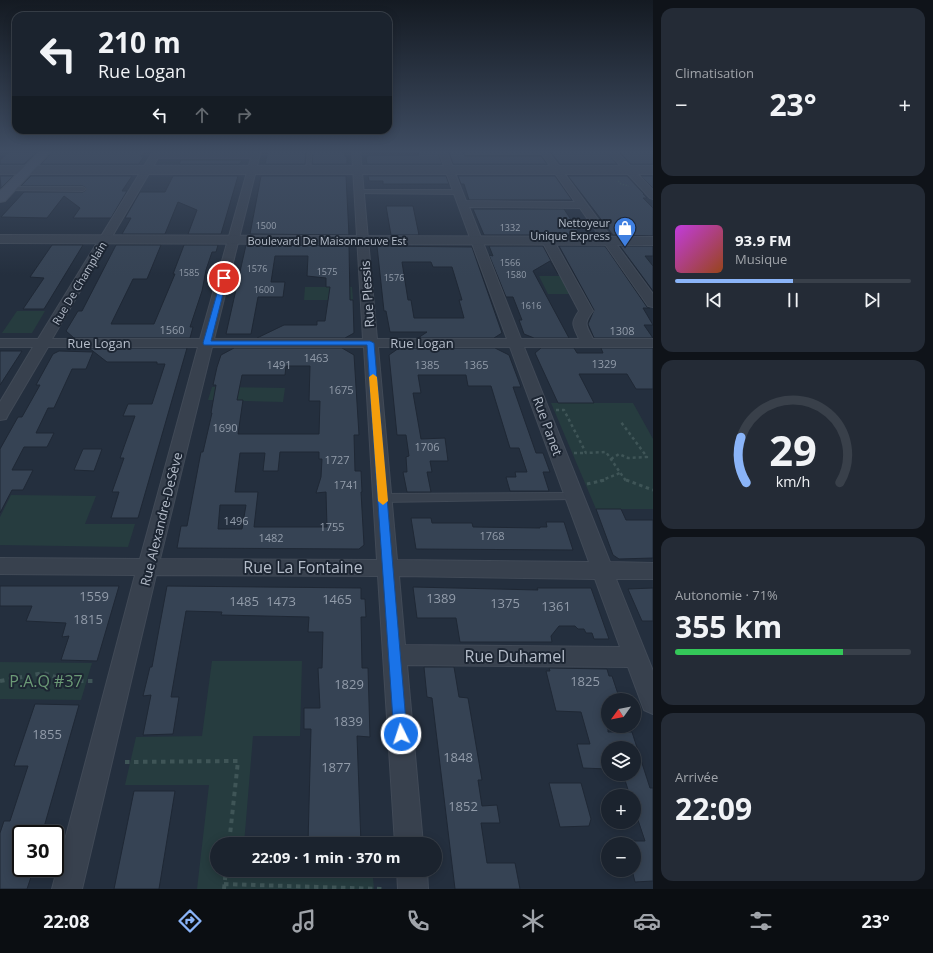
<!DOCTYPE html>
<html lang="fr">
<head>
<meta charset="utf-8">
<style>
  :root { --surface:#1b232e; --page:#242b36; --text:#f1f3f6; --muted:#a0a4aa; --line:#39404a; --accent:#8ab4f8 }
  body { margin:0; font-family:"Open Sans",sans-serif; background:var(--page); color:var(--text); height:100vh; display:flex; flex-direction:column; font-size:15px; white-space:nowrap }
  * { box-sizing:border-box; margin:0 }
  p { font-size:13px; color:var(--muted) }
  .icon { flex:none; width:22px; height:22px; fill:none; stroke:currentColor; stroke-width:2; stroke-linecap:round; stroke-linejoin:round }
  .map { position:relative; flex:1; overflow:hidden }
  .details { display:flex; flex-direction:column; gap:8px; padding:8px; background:#0f1319; width:280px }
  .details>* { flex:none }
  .banner { position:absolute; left:12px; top:12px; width:380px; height:122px; border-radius:12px; box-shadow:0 2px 10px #0003,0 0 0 1px var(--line); background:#1b232e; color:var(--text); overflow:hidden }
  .needle { width:26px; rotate:237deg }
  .buttons { position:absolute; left:601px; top:693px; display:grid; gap:8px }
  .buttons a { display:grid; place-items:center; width:40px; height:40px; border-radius:50%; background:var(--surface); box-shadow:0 2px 10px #0003,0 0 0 1px var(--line); font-size:20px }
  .speed { position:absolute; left:12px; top:825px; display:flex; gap:8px; font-size:20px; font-weight:700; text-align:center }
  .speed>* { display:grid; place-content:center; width:52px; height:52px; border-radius:50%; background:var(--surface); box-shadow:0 2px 10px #0003,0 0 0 1px var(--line); line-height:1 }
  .speed .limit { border:2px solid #111; border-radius:6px; background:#fff; color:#111 }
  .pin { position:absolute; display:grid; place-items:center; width:34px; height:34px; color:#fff; margin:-17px; border:2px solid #fff; border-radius:50%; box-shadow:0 1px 4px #0007 }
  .me { position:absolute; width:44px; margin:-22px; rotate:356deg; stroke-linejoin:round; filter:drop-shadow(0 0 3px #0008) }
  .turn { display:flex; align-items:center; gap:14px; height:84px; padding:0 20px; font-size:18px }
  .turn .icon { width:52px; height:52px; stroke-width:2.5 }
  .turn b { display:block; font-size:28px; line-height:34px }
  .lanes { display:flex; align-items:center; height:38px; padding:0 20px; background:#0003; justify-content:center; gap:20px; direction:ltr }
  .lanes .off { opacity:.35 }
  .big { font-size:30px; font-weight:700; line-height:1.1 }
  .details .tile { flex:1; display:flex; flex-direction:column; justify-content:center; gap:6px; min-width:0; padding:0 14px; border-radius:12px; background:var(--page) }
  .details .dial { align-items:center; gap:0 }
  .dial svg { height:104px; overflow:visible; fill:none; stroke:var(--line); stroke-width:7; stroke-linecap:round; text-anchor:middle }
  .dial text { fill:var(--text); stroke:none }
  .song { display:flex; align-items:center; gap:12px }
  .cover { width:48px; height:48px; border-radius:6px; background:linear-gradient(135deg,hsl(290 70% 55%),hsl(20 70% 35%)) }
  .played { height:4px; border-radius:2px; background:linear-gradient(90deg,var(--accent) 50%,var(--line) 50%) }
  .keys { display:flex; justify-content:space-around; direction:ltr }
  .heat { display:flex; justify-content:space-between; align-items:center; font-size:22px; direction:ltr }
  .charge { height:6px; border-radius:3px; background:linear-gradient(90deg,#34c759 71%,var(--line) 0) }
  .trip { position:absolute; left:210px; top:837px; width:232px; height:40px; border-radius:20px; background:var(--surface); box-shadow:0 2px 10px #0003,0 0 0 1px var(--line); font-weight:700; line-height:40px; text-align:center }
  .tab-bar { display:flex; height:64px; justify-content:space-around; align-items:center; background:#0b0e12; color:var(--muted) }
  .tab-bar .icon { width:28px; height:28px }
  .tab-bar .active { color:var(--accent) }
  .tab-bar b { font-size:18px; color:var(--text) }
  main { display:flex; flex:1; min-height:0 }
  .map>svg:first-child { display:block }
  .green { fill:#263c3f }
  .building { fill:#364354; stroke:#1f2835; fill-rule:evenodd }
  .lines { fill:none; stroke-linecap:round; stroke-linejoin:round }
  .service-casing { stroke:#414a57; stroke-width:2 }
  .minor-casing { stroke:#414a57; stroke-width:2 }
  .tertiary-casing { stroke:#414a57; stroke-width:2 }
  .secondary-casing { stroke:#414a57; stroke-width:2 }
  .path-far3 { stroke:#3f5557; stroke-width:1.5; stroke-dasharray:1.5 1.5; stroke-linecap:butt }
  .path-far2 { stroke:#3f5557; stroke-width:2.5; stroke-dasharray:3 3; stroke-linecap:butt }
  .path-far1 { stroke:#3f5557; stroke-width:3; stroke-dasharray:3.5 3.5; stroke-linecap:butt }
  .path { stroke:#3f5557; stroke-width:4; stroke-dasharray:4.5 4.5; stroke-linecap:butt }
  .service { fill:#38414e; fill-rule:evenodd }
  .minor { fill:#38414e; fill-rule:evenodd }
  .tertiary { fill:#38414e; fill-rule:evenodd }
  .secondary { fill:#465061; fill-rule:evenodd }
  .route { fill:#1a73e8; stroke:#114b97 }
  .slow { fill:#f59e0b }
  .labels { text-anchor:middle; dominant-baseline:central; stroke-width:4; stroke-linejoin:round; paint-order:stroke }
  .far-number-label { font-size:9px; fill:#929caa }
  .far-poi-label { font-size:11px; fill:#b4bcc9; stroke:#1d2633; text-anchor:end }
  .far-street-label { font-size:11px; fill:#b4bcc9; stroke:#1d2633 }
  .number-label { font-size:11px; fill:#929caa }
  .street-label { font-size:13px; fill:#b4bcc9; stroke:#1d2633 }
  .near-number-label { font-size:13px; fill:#929caa }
  .near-street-label { font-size:16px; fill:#b4bcc9; stroke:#1d2633 }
  .near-park-label { font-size:16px; fill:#6b9a76; stroke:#1d2633 }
</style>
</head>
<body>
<main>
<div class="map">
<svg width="653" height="889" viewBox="0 0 653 889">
  <rect width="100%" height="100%" fill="#242f3e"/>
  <path class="green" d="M166,150H246L245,153L164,154Z
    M539,276H563L573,294H548Z
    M305,287H352L353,300H304Z
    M17,311H45L32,333H2Z
    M212,387L285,388L283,402L208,400Z
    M551,403H633L653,439V509H596Z
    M11,495L96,496L85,524H135L128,547L0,545V517Z
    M212,661H302L300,736H253L244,844H217V870H241V873L373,878L374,889H197L209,785H125L136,737L202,736Z
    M0,662L92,663L81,700L0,699Z"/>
  <path class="building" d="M60,150L144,151L141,156H144L139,164H41L52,152Z
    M268,150H306L305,164H265Z
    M313,150H344L345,156L347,157V164H312Z
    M417,150H437L442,164H367L366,157L369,155H419Z
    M448,150H463L465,156H541L547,164H453Z
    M549,150H605L617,164H560Z
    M617,150H653V164H631Z
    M9,152H37L24,164H0V160Z
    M181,160H242L240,164H179Z
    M0,176H13L1,188Z
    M31,176H132L122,191H127L111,218H73L80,208L64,196L47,218L1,217L24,192H83L87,189L83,186H21Z
    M173,176H238L221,234H188L197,210L178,202L165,234H122L131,218H125L140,192H165Z
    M261,176H346L349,235L250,234Z
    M368,176H446L449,184H383V181H369Z
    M458,176H555L572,200H469L464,184H461Z
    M568,176H627L644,194H643L647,198H643L653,208V236L613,235Z
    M641,176H653V188Z
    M386,206H413L419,235H391Z
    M473,209H564L581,235H484Z
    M52,245H83L44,309H23L44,278L30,277Z
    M116,245H161L147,279H133L111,324H154L175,274H173L184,245H218L216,252H212L206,270L202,291L190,327H193L190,338H74L66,331L78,311H82Z
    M246,245L349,246L350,300H353L354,333L345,338H257L284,325H317V321H325L330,287H326V278L307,276L308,256H275L271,282H285L283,297H258L251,334H226Z
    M377,246L472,247L502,333L494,338H418L427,332H390L386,311H384ZM402,262H431L433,267H452L462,300H459L464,318H414L411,300H408Z
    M489,246H543L558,274L550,261L533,271L569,338H534L524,334L519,320H522L513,297H506L489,255L493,256Z
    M559,246H605L647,307L650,308H643L653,325H644L653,338H594L588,324L594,310Z
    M620,246H653V256H645L653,266V291Z
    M89,348H187L138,518H111L119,492H112L124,458H120L135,416H123L128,404H152L165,364H157V362H107Z
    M234,348H342L354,355L359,435H354L355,471H361L362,492H361L364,545L359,549L177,548L181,526H187L201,452H203L212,413H211L216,385H213L217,367L221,355ZM286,366H310L309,401H320L319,434H238L243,400H237L242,375H285ZM280,452H319V459H322L321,477L316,493L326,492L327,527H254L258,492H235L240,453H265L263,471H278ZM220,505H246L242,529H218Z
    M399,348H495L509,355L521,387H513L536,453H543L550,472H543L549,491H510L506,477H516L515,472H527L519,448H510L491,386H468L466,375H418L421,393H413L421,439L445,438L448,461H430L432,472H427L431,492H407L403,472H407L406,457L409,456L406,435H397L389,355Z
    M541,348H574L577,353H603L601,348H653V389H636L627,374H579L594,403H558L535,353Z
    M0,351H22L0,385Z
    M59,351L93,352L86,369H72L54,408H48L36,433H54L47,447H24L12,470H33L23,490H12L0,513V449L18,417H22L40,385H36L53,354Z
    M83,449H102L94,471L74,470Z
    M596,509H621L626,520H653V558L619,559L613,555Z
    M411,518H431L432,523H472L473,527L540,528V527H547L546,522H564L573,550L416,549Z
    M0,586H119L97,661L61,660L69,636L62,637L66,623L26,621L32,606H0Z
    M167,586L361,588V599H365L366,617H361L362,668H368L370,737L357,736L361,844H308L311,729H304V708H320L318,668H322L323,632H308L309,617L221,615L222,612L186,611L171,697H179L173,734L143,735L151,695L143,696L150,667H152Z
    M413,587L538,590L537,588H591L609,639H594L592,633H586L584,629H578L575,626H559L551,636L552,642H460L456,618H417Z
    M653,588V621H642L628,589Z
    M424,667H454L459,697L468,698L482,780H478L482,806L497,805L500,823H481L487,863H515L520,889H455L432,698L427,697Z
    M549,668L607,669L609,676H612L620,700H608V732H632L650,788H653V881L635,882L632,870H634V841H645L634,808V796H630L623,774H634V748H608V769L583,768L577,744H590L581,712L556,711L546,671H550Z
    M35,704L79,705L42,834H21V877H31L27,889H0V833L4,821H10L28,766H14Z
    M549,783H581L591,819L589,826L560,827Z
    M134,791H175L159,889H114Z"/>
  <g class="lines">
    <g class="service-casing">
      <path id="service" d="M308,150H312L310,170L308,171L306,170Z
        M467,152H545L547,153L545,154H465Z
        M8,187H83L86,189L83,191L6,190V188Z
        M357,190H458L461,192L458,194L359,193L357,192Z
        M573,493L576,494L578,496L576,498L573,499L382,502L379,500L377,498L379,496L382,494Z"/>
    </g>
    <g class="minor-casing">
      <path id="minor" d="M154,150H162L161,152H252L253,150H261L214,339H363L352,150H360L377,339H507L438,150H446L466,201L575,202L539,150H547L653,294V307L648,306L580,208L469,207L521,339H579C573,325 570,324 579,311L542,241L548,238L554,241L593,311C583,324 586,325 593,339H653V347H524L610,562L653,563V579H616L653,671V714L644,710L628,667L407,665L423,844H395L378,576L156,575L82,889H52L135,575L0,574V558L140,559L198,347H48L8,415L6,419L0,420V402L33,347H0V339H38ZM158,158H251L200,339H52ZM212,347H364L377,560L160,559ZM378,347H510L589,562L397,560ZM399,576L595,579L620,647L405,645Z
        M606,150H615L653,190V199L650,198Z
        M397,870H427L428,889H398Z"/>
    </g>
    <g class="tertiary-casing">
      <path id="tertiary" d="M0,166H653V174H0Z
        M0,235L653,237V245L0,243Z"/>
    </g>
    <g class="secondary-casing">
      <path id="secondary" d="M41,150H52L5,201L0,202V191Z"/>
    </g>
    <path class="path-far3" d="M618,181L621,184L629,186"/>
    <path class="path-far2" d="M556,410H564L586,453L606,452L626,481
      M574,453H586
      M611,459L619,454L628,458L647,457L621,422
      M600,481L620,473"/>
    <path class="path-far1" d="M626,480L653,490
      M587,484L605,480"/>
    <path class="path" d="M0,681L44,673L67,681H94
      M125,762L238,761L229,844
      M224,884L382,889
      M224,889L226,870"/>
    <use href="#service" class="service"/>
    <use href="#minor" class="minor"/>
    <use href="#tertiary" class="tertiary"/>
    <use href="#secondary" class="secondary"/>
  </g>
  <linearGradient id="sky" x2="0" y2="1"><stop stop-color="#141a22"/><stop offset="0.55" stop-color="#3f4d63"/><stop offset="1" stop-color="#3f4d63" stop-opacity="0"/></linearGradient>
  <rect width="653" height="275" fill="url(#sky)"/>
  <path class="route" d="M222,276L227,278L211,341H370L374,343L407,734L406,738L401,740L396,738L394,734L367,345H204L203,343Z"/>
  <path class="slow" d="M373,374L377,377L388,501L383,505L378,501L369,377Z"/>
  <defs>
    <g id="shop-pin" transform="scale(1.15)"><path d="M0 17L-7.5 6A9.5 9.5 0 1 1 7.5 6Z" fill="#3f7fe0" stroke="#1d2633"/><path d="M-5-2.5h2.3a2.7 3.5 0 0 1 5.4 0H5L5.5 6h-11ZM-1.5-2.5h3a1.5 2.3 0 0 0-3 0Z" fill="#fff"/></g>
  </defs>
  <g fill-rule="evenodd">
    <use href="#shop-pin" x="625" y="228"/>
  </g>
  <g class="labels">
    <g class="far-number-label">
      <text x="266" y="225">1500</text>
      <text x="510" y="227">1332</text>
      <text x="510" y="262">1566</text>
      <text x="257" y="268">1576</text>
      <text x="327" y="271">1575</text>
      <text x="189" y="272">1585</text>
      <text x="516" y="274">1580</text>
      <text x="394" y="277">1576</text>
      <text x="264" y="289">1600</text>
      <text x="531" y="305">1616</text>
    </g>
    <g class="far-poi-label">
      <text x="610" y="222">Nettoyeur<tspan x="610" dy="13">Unique Express</tspan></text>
    </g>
    <g class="far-street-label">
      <text x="327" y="240">Boulevard De Maisonneuve Est</text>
      <text transform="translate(79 283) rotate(-59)">Rue De Champlain</text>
    </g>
    <g class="number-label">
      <text x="172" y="329">1560</text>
      <text x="622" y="330">1308</text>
      <text x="316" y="357">1463</text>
      <text x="604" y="363">1329</text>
      <text x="279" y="364">1491</text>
      <text x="427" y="364">1385</text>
      <text x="476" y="364">1365</text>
      <text x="341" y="389">1675</text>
      <text x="225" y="427">1690</text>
      <text x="427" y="446">1706</text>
      <text x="337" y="459">1727</text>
      <text x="346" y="484">1741</text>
      <text x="236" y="520">1496</text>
      <text x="332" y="526">1755</text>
      <text x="492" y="535">1768</text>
      <text x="271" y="537">1482</text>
    </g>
    <g class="street-label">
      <text transform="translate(367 294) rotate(-94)">Rue Plessis</text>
      <text x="99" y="343">Rue Logan</text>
      <text x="422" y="343">Rue Logan</text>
      <text transform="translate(548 426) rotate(70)">Rue Panet</text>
      <text transform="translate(161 519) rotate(-76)">Rue Alexandre-DeSève</text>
    </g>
    <g class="near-number-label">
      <text x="94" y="596">1559</text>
      <text x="441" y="598">1389</text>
      <text x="337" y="599">1465</text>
      <text x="244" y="601">1485</text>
      <text x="281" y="601">1473</text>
      <text x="505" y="603">1375</text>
      <text x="556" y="606">1361</text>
      <text x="88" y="619">1815</text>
      <text x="585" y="681">1825</text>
      <text x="349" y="684">1829</text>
      <text x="348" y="721">1839</text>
      <text x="47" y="734">1855</text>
      <text x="458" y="757">1848</text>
      <text x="336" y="767">1877</text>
      <text x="463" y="806">1852</text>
    </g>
    <g class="near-street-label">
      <text x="303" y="567">Rue La Fontaine</text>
      <text x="515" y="656">Rue Duhamel</text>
    </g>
    <g class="near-park-label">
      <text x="46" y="681">P.A.Q #37</text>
    </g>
  </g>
</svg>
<div class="buttons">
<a><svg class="needle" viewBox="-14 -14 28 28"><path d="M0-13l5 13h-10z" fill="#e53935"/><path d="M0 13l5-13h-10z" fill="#a0a4aa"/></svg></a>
<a><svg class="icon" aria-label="layers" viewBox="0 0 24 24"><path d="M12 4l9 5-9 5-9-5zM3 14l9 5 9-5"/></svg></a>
<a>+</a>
<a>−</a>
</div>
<div class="speed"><div class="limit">30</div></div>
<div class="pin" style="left:224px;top:278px;background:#d93025"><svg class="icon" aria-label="arrive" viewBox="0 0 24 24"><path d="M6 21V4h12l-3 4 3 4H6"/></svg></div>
<svg class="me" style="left:401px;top:734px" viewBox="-20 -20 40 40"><circle r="17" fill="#1a73e8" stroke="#fff" stroke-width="3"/><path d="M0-11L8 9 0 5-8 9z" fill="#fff"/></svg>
<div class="trip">22:09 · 1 min · 370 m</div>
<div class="banner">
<div class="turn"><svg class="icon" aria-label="left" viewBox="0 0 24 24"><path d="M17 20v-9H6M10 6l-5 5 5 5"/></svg><div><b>210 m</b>Rue Logan</div></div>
<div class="lanes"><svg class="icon" aria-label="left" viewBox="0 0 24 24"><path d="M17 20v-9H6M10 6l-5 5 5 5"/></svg><svg class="icon off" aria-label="ahead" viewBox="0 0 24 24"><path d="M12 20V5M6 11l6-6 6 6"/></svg><svg class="icon off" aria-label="right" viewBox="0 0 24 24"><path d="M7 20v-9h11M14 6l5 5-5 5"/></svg></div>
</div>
</div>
<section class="details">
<div class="tile"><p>Climatisation</p>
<div class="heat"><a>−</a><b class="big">23°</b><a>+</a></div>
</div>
<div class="tile">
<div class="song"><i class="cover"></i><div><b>93.9 FM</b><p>Musique</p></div></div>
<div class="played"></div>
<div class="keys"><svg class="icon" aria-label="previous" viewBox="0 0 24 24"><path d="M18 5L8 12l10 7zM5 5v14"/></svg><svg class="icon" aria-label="pause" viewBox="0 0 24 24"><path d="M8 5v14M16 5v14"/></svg><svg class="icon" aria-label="next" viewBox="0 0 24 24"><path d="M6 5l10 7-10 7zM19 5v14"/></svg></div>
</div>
<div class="tile dial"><svg viewBox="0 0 100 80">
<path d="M14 69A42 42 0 1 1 86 69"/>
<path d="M14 69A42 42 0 0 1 10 34" stroke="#8ab4f8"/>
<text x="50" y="56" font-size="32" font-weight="700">29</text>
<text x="50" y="72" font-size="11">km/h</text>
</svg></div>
<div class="tile"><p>Autonomie · 71%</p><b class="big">355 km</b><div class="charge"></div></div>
<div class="tile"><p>Arrivée</p><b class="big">22:09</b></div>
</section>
</main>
<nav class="tab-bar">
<b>22:08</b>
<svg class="icon active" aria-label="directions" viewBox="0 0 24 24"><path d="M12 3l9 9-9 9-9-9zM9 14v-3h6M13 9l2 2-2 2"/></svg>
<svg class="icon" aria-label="music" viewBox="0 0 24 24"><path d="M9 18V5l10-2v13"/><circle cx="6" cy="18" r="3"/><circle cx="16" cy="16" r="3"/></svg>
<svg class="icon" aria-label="phone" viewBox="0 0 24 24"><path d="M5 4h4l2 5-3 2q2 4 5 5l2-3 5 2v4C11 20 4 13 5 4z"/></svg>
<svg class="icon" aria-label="climate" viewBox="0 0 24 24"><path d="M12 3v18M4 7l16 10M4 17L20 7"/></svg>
<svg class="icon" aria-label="car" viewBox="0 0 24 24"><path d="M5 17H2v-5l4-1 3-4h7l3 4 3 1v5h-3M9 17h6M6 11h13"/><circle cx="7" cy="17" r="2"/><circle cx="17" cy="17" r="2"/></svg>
<svg class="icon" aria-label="filters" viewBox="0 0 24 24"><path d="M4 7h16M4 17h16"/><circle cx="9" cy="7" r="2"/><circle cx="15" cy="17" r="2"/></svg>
<b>23°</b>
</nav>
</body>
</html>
